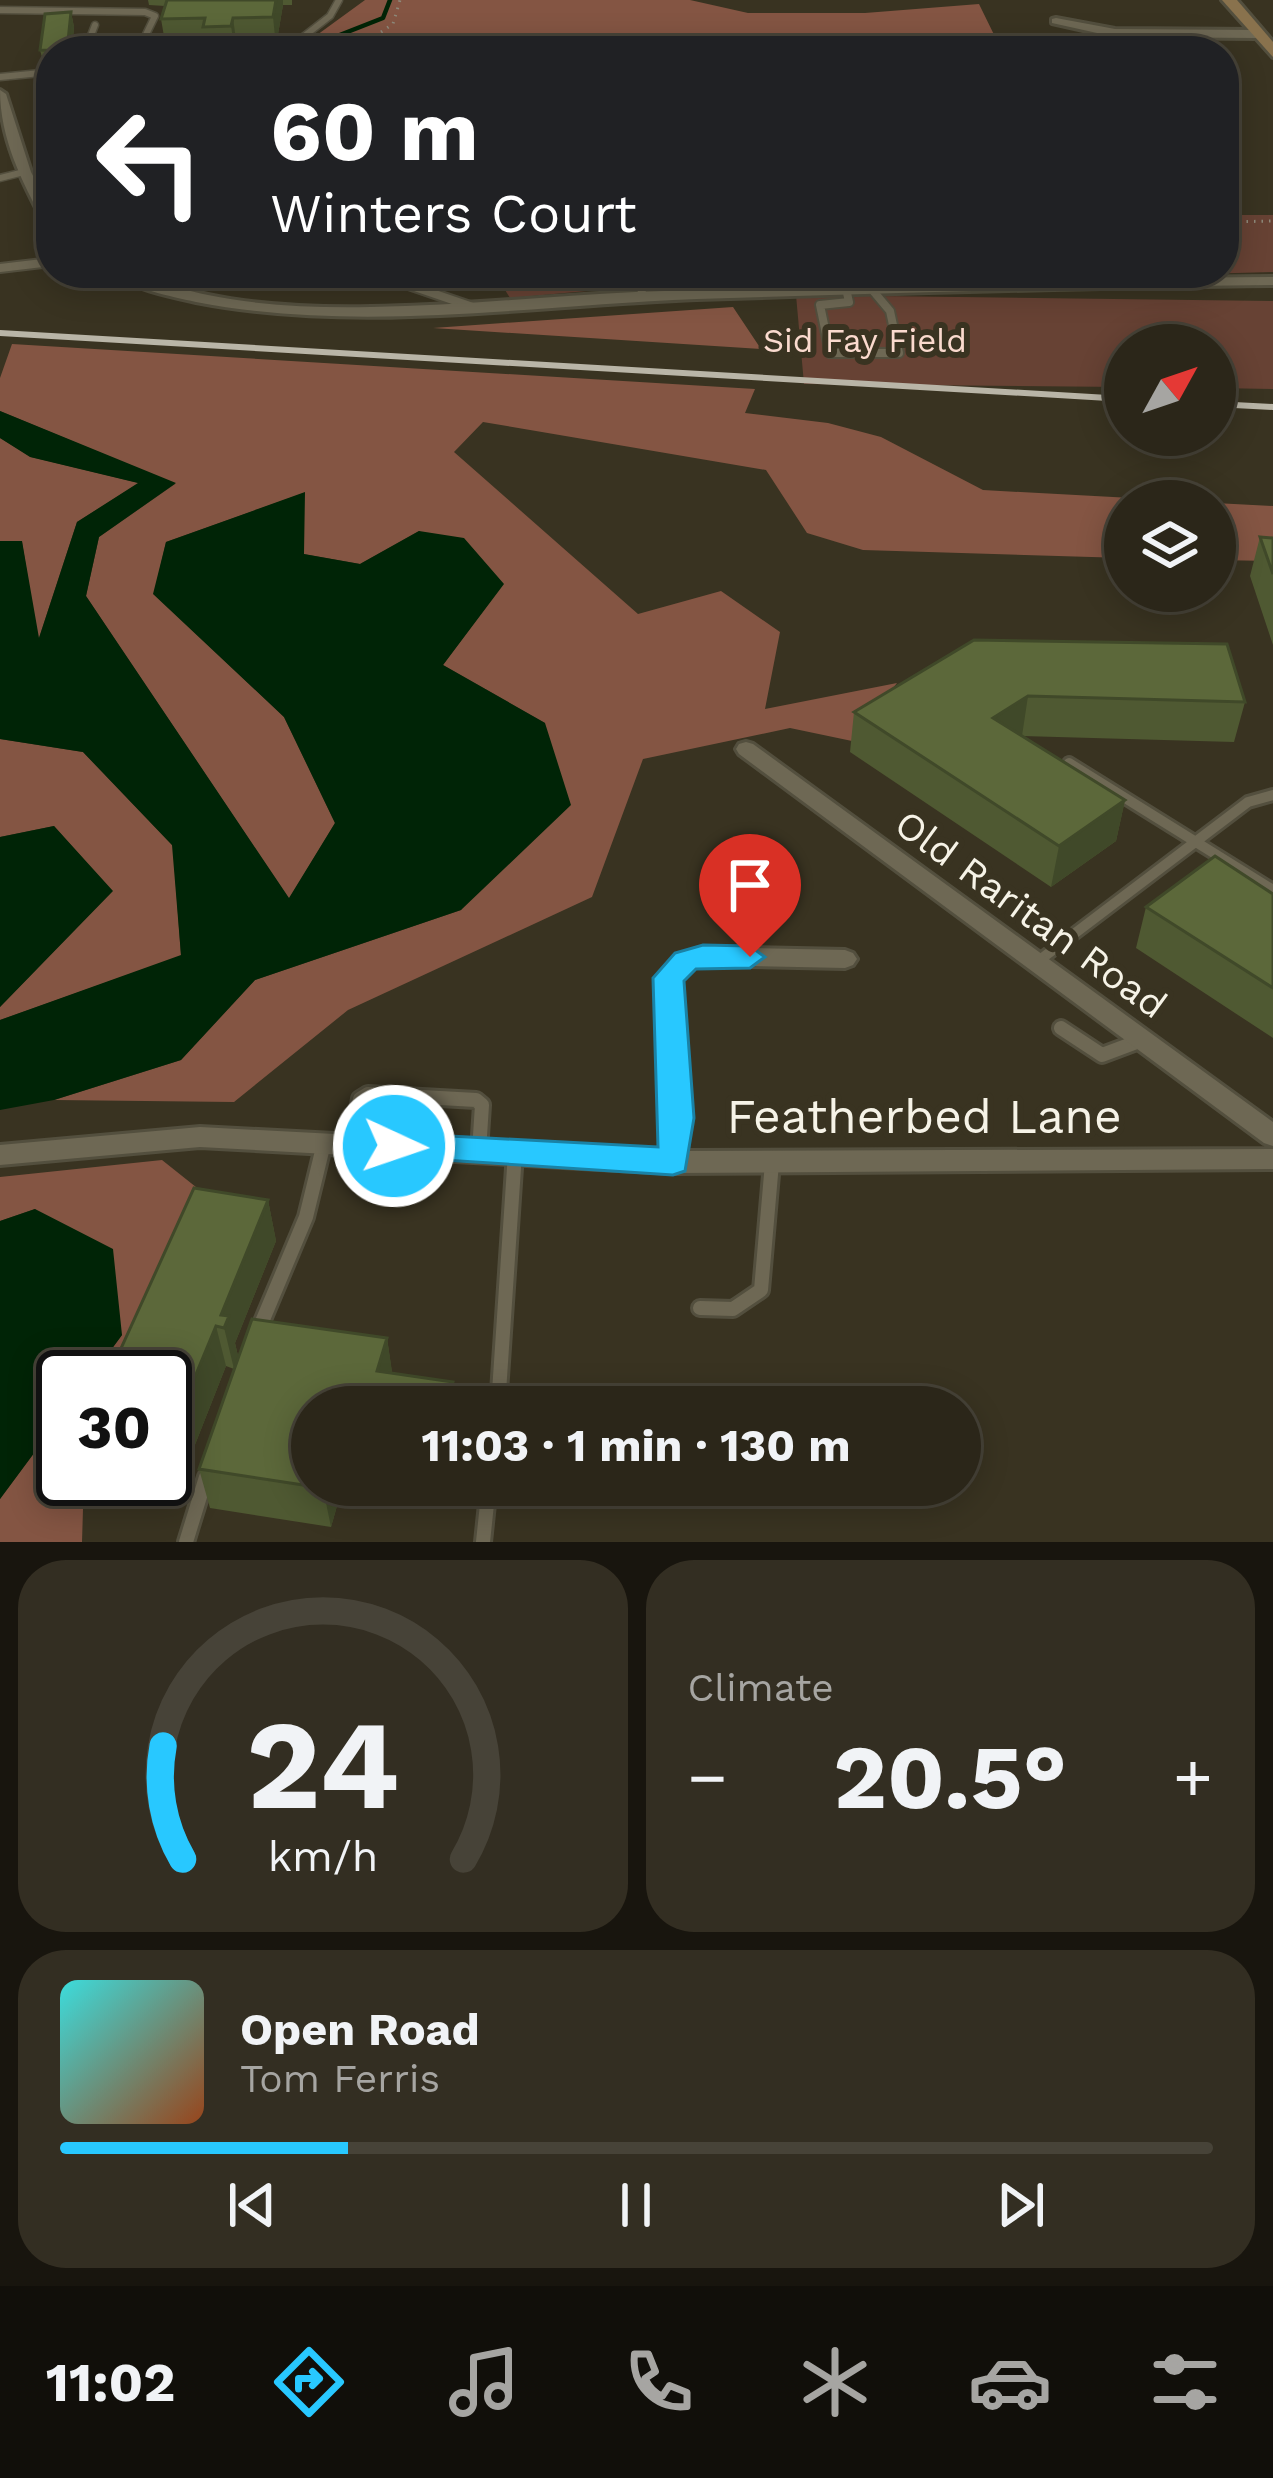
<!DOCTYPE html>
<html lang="en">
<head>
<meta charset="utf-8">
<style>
  :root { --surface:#2b2619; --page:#332e22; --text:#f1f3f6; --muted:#a6a5a2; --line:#474338; --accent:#28c8ff }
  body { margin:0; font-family:"Work Sans",sans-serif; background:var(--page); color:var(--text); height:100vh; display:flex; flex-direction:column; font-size:45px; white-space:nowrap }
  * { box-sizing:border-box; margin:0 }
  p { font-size:39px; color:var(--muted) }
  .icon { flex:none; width:66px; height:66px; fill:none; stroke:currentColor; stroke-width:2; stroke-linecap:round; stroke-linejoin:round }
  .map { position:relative; height:1542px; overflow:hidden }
  .sheet { display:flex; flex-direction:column; gap:18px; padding:18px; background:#18150e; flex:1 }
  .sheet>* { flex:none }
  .hud { position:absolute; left:36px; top:36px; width:1203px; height:252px; border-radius:48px; box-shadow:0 6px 30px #0003,0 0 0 3px var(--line); background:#202124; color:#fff; overflow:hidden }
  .needle { width:78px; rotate:50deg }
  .tools { position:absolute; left:1104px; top:324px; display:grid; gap:24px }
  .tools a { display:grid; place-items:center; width:132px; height:132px; border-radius:50%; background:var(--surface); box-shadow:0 6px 30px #0003,0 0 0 3px var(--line); font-size:60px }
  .speed { position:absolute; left:36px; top:1350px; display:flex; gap:24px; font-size:60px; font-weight:700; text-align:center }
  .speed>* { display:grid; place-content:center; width:156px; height:156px; border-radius:50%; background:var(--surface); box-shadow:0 6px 30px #0003,0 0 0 3px var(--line); line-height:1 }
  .speed .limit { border:6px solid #111; border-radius:18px; background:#fff; color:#111 }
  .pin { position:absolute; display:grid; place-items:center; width:102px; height:102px; color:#fff; margin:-123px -51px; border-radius:50% 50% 50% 0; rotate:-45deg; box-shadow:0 0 12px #0007 }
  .pin .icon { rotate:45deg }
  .me { position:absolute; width:132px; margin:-66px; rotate:93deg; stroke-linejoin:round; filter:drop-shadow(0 0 9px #0008) }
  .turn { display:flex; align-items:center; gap:42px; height:252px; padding:0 36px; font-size:54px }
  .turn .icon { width:156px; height:156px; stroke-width:2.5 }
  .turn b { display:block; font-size:84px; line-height:102px }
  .big { font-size:90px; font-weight:700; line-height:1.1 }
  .sheet .tile { flex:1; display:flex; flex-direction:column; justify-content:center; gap:18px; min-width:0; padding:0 42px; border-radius:48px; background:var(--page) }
  .sheet .dial { align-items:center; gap:0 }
  .dial svg { height:312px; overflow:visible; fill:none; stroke:var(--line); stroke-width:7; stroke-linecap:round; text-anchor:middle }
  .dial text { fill:var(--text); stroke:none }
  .song { display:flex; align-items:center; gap:36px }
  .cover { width:144px; height:144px; border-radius:18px; background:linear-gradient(135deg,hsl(180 70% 55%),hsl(20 70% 35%)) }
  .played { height:12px; border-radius:6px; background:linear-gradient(90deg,var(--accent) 25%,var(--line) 25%) }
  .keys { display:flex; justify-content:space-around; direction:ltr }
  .heat { display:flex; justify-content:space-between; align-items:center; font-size:66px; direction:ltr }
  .sheet .tiles { flex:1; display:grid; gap:18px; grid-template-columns:1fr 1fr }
  .tile:last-child { grid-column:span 2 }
  .trip { position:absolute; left:291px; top:1386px; width:690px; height:120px; border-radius:60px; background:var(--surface); box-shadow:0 6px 30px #0003,0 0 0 3px var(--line); font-weight:700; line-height:120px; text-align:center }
  .tabs { display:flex; height:192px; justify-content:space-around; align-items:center; background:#110f0a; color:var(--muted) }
  .tabs .icon { width:84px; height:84px }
  .tabs .active { color:var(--accent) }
  .tabs b { font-size:54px; color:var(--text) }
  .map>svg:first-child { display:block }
  .green { fill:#674234 }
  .forest { fill:#845543 }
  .water { fill:#002406 }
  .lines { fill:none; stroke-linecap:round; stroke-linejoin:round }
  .stream { stroke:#002406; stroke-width:4.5 }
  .lane-far3-casing { stroke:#534f3e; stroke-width:9 }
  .lane-far2-casing { stroke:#534f3e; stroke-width:12 }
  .lane-far1-casing { stroke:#534f3e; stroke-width:16 }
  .lane-casing { stroke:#534f3e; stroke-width:20 }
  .street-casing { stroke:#534f3e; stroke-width:6 }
  .secondary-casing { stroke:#534f3e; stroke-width:6 }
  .path { stroke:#8e897a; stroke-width:3; stroke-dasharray:1.5 6; stroke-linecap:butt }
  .lane-far3 { stroke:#6e6854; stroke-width:6 }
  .lane-far2 { stroke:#6e6854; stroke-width:8 }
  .lane-far1 { stroke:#6e6854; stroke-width:10 }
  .lane { stroke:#6e6854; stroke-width:14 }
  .street { fill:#6e6854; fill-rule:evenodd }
  .secondary { fill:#89724d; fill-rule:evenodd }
  .rail { stroke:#b9b5a7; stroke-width:6 }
  .wall { fill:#4f5932 }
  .shaded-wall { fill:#404929 }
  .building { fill:#5c683a; stroke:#404929; stroke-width:3 }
  .route { fill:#28c8ff; stroke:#1a82a6; stroke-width:3 }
  .labels { text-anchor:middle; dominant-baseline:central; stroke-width:12; stroke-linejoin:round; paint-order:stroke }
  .far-park-label { font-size:33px; fill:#fadace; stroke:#393321 }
  .street-label { font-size:39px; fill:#f6f3e7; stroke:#393321 }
  .near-street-label { font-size:48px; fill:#f6f3e7; stroke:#393321 }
</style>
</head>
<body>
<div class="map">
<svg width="1273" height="1542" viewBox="0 0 1273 1542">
  <rect width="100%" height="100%" fill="#393321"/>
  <path class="green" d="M1224,201L1233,215H1273V272L1200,274L1198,273H1224Z
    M468,273H611L609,289L510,298L502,285L479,288Z
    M796,295L1273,301V389L1215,388V345H1125V387L804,384Z"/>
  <path class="forest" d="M365,0H690L748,13H865L979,4L1002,51H295Z
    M733,307L761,349L433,328Z
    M12,344L755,389L745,413L828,423L881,437L983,490L1187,501H1125V558L863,550L807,533L766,470L483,422L454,452L638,614L721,591L780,632L765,709L897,683L852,741L790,728L643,759L592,897L348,1010L234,1102L54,1100L181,1060L255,980L461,910L545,723L443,665L503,584L419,531L360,564L303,554L304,493L166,542L154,594L284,717L335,823L289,899L86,596L99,537L175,484L0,411V378Z
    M0,438L31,457L139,483L77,522L38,641L22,542L0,541Z
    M1215,503L1273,506V561L1215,560Z
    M0,739L83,752L173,846L181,956L0,1020V1007L112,891L54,826L0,837Z
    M162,1160L211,1199L138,1377H91L122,1335L35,1209L0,1221V1177Z
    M63,1414V1479H95L83,1509L82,1542H0V1499Z"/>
  <path class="water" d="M0,411L176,483L99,537L86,596L289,898L335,823L284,717L153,594L166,542L305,492L304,554L360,564L419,531L464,538L504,584L443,665L545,723L571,805L461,910L255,980L181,1060L54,1100L0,1110V1020L181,955L172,845L83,752L0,739V541H22L39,638L77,522L138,483L30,457L0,438Z
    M54,826L113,891L0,1007V837Z
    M35,1209L113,1249L122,1335L91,1377H63V1414L0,1499V1221Z"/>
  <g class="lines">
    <path class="stream" d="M299,51L383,18L390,0"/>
    <g class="lane-far3-casing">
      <path id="lane-far3" d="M0,10L145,12L155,16L138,51
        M85,51L95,25
        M285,51L330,16L339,0
        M0,77L51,72
        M0,178L24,172"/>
    </g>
    <g class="lane-far2-casing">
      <path id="lane-far2" d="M0,268L51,262
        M641,273L642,297
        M171,291L232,275L397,281L473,307
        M847,293L849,302L820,305L830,353H899L890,311L874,292"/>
    </g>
    <g class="lane-far1-casing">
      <path id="lane-far1" d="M1069,763L1273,890
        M1037,962L1248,802L1273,795"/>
    </g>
    <g class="lane-casing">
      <path id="lane" d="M1061,1028L1102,1055L1142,1040
        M351,1144L360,1099L368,1094L476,1100L482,1105L479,1151
        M700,1308L733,1309L761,1290L772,1163
        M259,1329L306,1217L324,1143
        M498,1407L515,1153
        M186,1542L206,1477
        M483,1542L489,1485"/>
    </g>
    <g class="street-casing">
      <path id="street" d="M1056,18L1115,29L1257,30L1263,34L1257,38L1115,37L1052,23V19Z
        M0,90L6,94L31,172L51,210V227L44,223C22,181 0,139 0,90Z
        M111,273C144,273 175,289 208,295C261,306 316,308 371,307C459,306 547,296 635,292C847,284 1060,278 1273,277V285C1081,287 889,293 697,299C532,305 361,334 196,302C169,296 134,289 111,273Z
        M746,742L753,744L1273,1122V1146L1264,1143L739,754L736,749L739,744Z
        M703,947L845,950L853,953L857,959L853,965L845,968L703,965L693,967L680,980L690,1118L687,1151L1273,1149V1169L673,1173L200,1147L0,1165V1145L200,1127L661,1151L664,1118L656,978L677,955Z"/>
    </g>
    <g class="secondary-casing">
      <path id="secondary" d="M1222,0H1237L1273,42V57Z"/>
    </g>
    <path class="path" d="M381,32L393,24L400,0
      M1224,222L1273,221"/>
    <use href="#lane-far3" class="lane-far3"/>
    <use href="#lane-far2" class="lane-far2"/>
    <use href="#lane-far1" class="lane-far1"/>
    <use href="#lane" class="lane"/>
    <use href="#street" class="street"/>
    <use href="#secondary" class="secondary"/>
    <path class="rail" d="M0,333L1125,399
      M1215,404L1273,407"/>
  </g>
  <path class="wall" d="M148,0H292V5H283L276,46L237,47L236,51H206V47L166,48L161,19L165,6L149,5Z
    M71,12L74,27L72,51H51V86L48,80L40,50Z
    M1260,537L1273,538V645L1250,576Z
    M974,640L1245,702L1234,742L1022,736L1125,800L1116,841L1051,887L850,752L854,712Z
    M1273,894V1038L1136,948L1146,907Z
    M268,1200L276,1241L235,1343L238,1356L234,1369L226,1366L172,1503L91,1486L88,1479H165V1377Z
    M387,1338L392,1373L453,1382L456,1407H312V1485H343L331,1527L210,1508L199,1469Z
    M405,1485H442L441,1490Z"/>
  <path class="shaded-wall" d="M276,0H283V5L276,46L273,17Z
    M71,12L74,27L72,51H67Z
    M233,18L237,47L236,51H235L231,26Z
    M1028,696L1022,736L993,718Z
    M1125,800L1116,841L1051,887L1059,846Z
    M268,1200L276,1241L235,1343L238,1356L234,1369L221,1315Z
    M216,1326L226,1366L172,1503L164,1479L165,1449Z
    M387,1338L393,1378L377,1371Z
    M453,1382L456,1407H446Z
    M324,1485H343L331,1527L323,1488Z"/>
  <path class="building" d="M167,0H276L273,17L233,18L231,26L203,27L205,18L161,19Z
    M71,12L67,51L40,50L45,14Z
    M51,60V76L44,64Z
    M1260,537L1273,538V574Z
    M974,640L1227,644L1245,702L1028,696L993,718L1125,800L1059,846L854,712Z
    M1215,856L1273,894V988L1146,907Z
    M194,1188L268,1200L221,1315L229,1316L224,1328L216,1326L165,1449V1377H108Z
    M252,1319L387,1338L377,1371L453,1382L446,1407H312V1485H324L323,1488L199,1469Z"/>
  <path class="route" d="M703,945L750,946L765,957L750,968L696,969L684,981L694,1118L685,1171L673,1175L382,1156L377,1146L382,1136L394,1133L658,1147L653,978L675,953Z"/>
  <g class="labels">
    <g class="far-park-label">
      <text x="865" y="340">Sid Fay Field</text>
    </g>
    <g class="street-label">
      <text transform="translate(1031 914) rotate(36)">Old Raritan Road</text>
    </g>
    <g class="near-street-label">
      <text x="924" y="1116">Featherbed Lane</text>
    </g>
  </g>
</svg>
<div class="tools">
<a><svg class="needle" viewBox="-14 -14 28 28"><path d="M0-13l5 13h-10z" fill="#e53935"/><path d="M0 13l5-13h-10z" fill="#a6a5a2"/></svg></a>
<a><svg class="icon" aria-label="layers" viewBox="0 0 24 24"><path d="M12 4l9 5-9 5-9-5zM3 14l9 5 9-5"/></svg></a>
</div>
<div class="speed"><div class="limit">30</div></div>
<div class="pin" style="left:750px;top:957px;background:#d93025"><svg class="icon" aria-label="arrive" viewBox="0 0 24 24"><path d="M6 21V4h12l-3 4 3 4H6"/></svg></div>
<svg class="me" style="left:394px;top:1146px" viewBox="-20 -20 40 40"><circle r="17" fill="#28c8ff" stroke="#fff" stroke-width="3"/><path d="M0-11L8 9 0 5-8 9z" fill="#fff"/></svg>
<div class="trip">11:03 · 1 min · 130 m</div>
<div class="hud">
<div class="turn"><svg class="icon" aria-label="left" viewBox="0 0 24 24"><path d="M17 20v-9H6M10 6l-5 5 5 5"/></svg><div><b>60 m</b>Winters Court</div></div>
</div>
</div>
<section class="sheet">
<div class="tiles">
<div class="tile dial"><svg viewBox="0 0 100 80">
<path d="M14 69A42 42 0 1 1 86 69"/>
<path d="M14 69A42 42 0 0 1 9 40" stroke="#28c8ff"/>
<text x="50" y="56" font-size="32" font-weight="700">24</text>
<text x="50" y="72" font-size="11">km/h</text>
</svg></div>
<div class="tile"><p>Climate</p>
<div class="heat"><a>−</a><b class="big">20.5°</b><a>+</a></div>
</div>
<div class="tile">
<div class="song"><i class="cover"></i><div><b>Open Road</b><p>Tom Ferris</p></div></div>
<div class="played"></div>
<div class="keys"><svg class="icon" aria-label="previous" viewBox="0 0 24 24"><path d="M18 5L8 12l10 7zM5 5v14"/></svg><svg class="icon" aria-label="pause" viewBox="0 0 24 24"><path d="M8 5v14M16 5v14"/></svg><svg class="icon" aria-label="next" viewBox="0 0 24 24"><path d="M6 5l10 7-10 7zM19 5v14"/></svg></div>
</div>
</div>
</section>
<nav class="tabs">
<b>11:02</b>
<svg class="icon active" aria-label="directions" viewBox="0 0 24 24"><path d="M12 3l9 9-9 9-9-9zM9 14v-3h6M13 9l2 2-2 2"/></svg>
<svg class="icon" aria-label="music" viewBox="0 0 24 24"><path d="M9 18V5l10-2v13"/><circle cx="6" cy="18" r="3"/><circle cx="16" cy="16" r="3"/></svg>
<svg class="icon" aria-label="phone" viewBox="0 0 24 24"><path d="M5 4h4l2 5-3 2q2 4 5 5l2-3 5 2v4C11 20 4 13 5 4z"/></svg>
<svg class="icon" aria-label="climate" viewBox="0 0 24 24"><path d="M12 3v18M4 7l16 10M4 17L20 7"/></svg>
<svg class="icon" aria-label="car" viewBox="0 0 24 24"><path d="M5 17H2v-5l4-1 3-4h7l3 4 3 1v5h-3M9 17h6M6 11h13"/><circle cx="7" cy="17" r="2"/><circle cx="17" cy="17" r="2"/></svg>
<svg class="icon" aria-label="filters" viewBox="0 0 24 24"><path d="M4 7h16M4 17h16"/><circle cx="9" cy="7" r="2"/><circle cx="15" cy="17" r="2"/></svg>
</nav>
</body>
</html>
